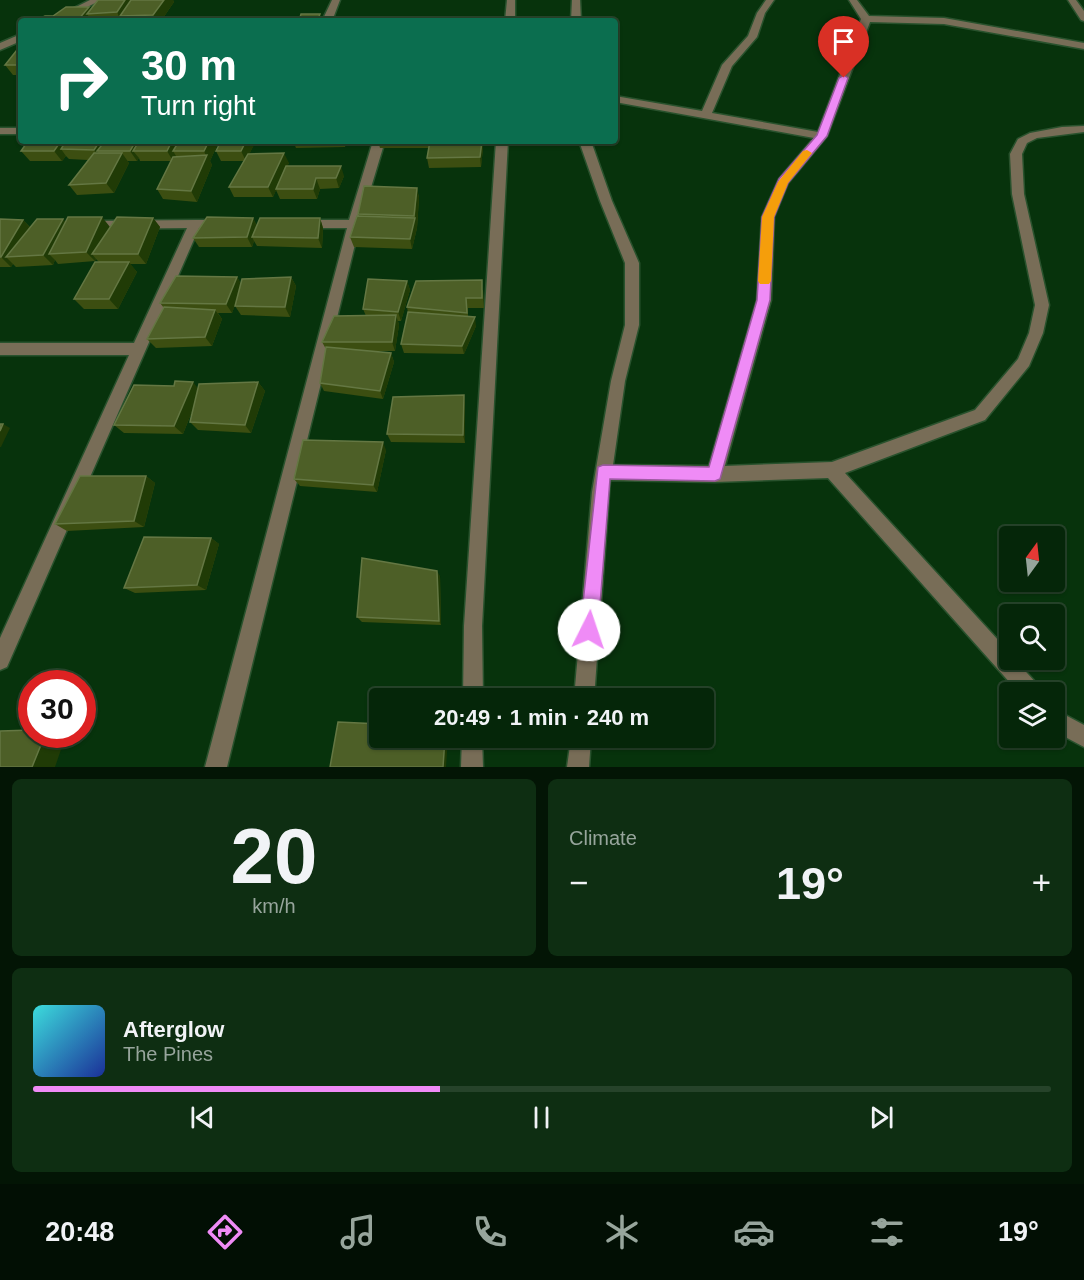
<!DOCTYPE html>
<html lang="en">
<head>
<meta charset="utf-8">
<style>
  :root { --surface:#052609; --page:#0e2e12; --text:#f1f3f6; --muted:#97a59c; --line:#26432a; --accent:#ef8bf6 }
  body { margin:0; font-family:Arial,sans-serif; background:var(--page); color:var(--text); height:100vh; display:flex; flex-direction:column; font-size:22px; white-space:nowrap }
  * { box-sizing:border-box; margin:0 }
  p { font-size:20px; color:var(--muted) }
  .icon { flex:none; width:33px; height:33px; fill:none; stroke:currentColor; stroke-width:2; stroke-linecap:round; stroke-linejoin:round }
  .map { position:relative; height:767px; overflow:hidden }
  .drawer { display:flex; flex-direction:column; gap:12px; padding:12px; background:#031505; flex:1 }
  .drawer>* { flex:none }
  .banner { position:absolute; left:18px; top:18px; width:600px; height:126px; border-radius:6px; box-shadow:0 2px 4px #0004,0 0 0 2px var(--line); background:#0b6e4f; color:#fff; overflow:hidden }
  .needle { width:39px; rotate:15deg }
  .tools { position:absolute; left:999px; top:526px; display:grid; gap:12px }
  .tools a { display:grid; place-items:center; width:66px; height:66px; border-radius:6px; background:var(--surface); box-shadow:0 2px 4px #0004,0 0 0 2px var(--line); font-size:30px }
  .speed { position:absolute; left:18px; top:670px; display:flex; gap:12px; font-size:30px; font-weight:700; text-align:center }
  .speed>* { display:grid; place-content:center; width:78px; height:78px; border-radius:50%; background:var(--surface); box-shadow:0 2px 4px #0004,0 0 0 2px var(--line); line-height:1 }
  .speed .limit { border:9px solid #d22; background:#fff; color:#111 }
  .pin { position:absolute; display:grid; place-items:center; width:51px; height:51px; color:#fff; margin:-62px -26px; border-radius:50% 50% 50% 0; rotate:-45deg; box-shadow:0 0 6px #0007 }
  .pin .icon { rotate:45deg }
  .me { position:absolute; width:66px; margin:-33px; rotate:4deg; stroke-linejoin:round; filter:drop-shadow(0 0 4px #0008) }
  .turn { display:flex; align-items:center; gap:21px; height:126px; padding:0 24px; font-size:27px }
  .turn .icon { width:78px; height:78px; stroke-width:2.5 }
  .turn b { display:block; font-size:42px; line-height:51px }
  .big { font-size:45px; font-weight:700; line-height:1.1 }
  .drawer .tile { flex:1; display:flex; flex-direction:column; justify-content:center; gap:9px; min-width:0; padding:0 21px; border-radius:9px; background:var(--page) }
  .drawer .dial { align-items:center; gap:0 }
  .dial b { font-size:78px; line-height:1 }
  .song { display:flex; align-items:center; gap:18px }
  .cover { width:72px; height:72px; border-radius:9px; background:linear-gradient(135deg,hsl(180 70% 55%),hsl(230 70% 35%)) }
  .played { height:6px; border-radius:3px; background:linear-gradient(90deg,var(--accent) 40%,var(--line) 40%) }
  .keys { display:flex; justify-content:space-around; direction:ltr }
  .heat { display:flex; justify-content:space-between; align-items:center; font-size:33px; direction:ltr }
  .drawer .tiles { flex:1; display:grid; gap:12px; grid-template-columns:1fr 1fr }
  .tile:last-child { grid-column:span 2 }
  .trip { position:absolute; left:369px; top:688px; width:345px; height:60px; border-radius:6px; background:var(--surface); box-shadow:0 2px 4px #0004,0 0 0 2px var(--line); font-weight:700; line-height:60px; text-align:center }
  .menu { display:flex; height:96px; justify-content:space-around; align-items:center; background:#020f04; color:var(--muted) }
  .menu .icon { width:42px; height:42px }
  .menu .current { color:var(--accent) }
  .menu b { font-size:27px; color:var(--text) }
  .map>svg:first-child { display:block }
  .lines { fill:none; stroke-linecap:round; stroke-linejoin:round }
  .minor-casing { stroke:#29522d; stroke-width:3 }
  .minor { fill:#786d57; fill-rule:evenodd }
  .wall { fill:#3c4e11 }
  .shaded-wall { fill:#203b06 }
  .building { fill:#4d5f27; stroke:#647743; stroke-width:1.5 }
  .route { fill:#ef8bf6; stroke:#9b5aa0; stroke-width:1.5 }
  .slow { fill:#f59e0b }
</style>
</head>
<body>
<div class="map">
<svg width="1084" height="767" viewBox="0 0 1084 767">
  <rect width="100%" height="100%" fill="#07330c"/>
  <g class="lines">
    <g class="minor-casing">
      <path id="minor" d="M90,0H101L60,21H48Z
        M332,0H340L332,21H322Z
        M507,0H515V21H505Z
        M572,0H580L581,21H571Z
        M766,0H774L765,13L757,37L732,66L712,113L818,132L861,19L849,0H857L869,16L944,18L1084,43V49L944,24L870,22L827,136L788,183L774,217L771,300L725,466L832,462L975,410L1018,359L1029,333L1035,305L1012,194L1010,154L1018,139L1030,133L1062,127L1084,126V132L1037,138L1027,143L1022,154L1024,194L1049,305L1043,333L1029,366L985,420L845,473L1010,653V660H1015L1039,686L1042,693H1019L828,478L715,482L610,480L594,699H574L592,492L611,381L625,325V263L600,201L579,141H591L612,201L639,263V325L625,381L613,465L709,466L757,300L762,217L779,179L814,138L615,102V96L702,111L722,65L748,36L757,13Z
        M1068,0H1076L1084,11V21L1081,20Z
        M21,34V41L0,50V43Z
        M0,128H21V134H0Z
        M373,141H385L360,224L227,767H205L347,228H303L297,224L303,220H349Z
        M496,141H508L482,626L483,699H463L464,626Z
        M195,220H204L210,224L208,227L199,228L7,667L0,670V638L129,355H0V343H134L187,228L90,229L84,225L90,221Z
        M1054,709L1084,725V747L1054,731Z
        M462,738H482L483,767H461Z
        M571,738H591L589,767H567Z"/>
    </g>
    <use href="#minor" class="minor"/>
  </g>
  <path class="wall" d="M98,0H173L174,2L161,21H34L53,16L90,10Z
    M21,45V75H13L5,65Z
    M28,141H219L210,161L212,165L197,202L163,199L157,189L171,161H140L139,158L137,161H127L129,163L114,193L77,195L69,185L88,160L69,159L66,156L62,161H30L21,151Z
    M221,141H256L249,154L289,163L287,166L344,176L339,188L320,189L317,199H280L276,190L273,197H234L229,187L244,161H221L216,151Z
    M293,141H347L345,147L296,148Z
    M378,141H430L483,148L481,167L429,168L427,158L429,148H380Z
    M417,188L419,198L417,228L412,249L354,247L350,237L359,216L358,214Z
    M153,218L160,227L146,264H130L137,272L118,309H84L74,299L99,262L96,259L95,261L58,264L55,260L53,265L16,267L13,264L11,267H0V219L23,220L30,227L63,219L65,222L110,228Z
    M253,218L257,226L320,218L323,228L322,248L257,246L254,241L252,247H199L193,238Z
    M237,277L241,284L291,277L296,286L290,317L241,315L235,306L236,302L232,313H218L222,319L212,346L156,348L147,339L164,308L160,303Z
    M407,281L410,290L401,321H398L399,325L395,351H368L391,353L394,362L383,399L324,391L320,383L326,349L322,342L366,316L363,309Z
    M483,290L484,308H468V316L476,326L464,354L404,353L401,344L408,313L407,307Z
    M258,382L265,391L251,433L198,430L190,422L193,409L183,434L124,433L114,425L198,388Z
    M465,403V443L391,442L387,434Z
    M386,450L377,492L300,486L294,479Z
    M146,476L155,483L144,527L67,531L55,524Z
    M211,538L219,544L206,590L135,593L124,588Z
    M440,576L441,625L362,622L357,617Z"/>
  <path class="shaded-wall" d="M125,0H134L120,16L123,21H121L117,12Z
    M164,0H173L174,2L161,21H156L153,15Z
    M89,7L92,13L87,14L92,21H79L78,20Z
    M320,14L322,19L321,21H317Z
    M61,141H75L61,149L66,156L62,161L54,151Z
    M100,141H115L97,151L102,159L101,160L94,150Z
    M136,141H148L133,151L139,158L137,161L130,151Z
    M172,141H183L173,151L176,156L173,161L167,151Z
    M209,141H219L210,161L212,165L197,202L191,191L206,156L204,151Z
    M246,141H256L246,161L241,151Z
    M481,141H483V148L481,167L480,157Z
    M122,153L129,163L114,193L106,183Z
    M284,153L289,163L273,197L268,187Z
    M341,166L344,176L339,188L336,178Z
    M316,178L320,189L317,199L313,189Z
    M417,188L419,198L417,228L412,249L410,239L415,218Z
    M102,217L110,227L92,254L96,259L95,261L86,252Z
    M153,218L160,227L146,264L138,254Z
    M253,218L258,228L252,237L254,241L252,247L247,237Z
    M320,218L323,228L322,248L318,238Z
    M63,219L71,229L49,254L55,260L53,265L43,255Z
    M23,220L32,230L6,257L13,264L11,267L1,257Z
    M129,262L137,272L118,309L109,299Z
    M237,277L243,286L232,313L226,304Z
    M291,277L296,286L290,317L285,307Z
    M407,281L410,290L401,321L398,312Z
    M215,310L222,319L212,346L205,337Z
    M396,315L399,325L395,351L392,342Z
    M475,317L476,326L464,354L462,346Z
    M391,353L394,362L383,399L380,391Z
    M193,382L200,391L183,434L174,426Z
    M258,382L265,391L251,433L245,425Z
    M464,395L465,403V443L463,435Z
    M3,424L10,428L1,447H0V431Z
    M383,442L386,450L377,492L373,485Z
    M146,476L155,483L144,527L134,521Z
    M211,538L219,544L206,590L197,585Z
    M437,571L440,576L441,625L439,621Z
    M45,735H66L55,767H32Z
    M445,738H448L446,767H443Z"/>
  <path class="building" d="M98,0H125L117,12L87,14Z
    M131,0H164L153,15L120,16Z
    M66,7H89L78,20L51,19L49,21H34L45,16H53Z
    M301,14H320L317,21H299Z
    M21,45V65H5Z
    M28,141H61L54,151H21Z
    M66,141H100L94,150L61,149Z
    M105,141H136L130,151H97Z
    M139,141H172L167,151H133Z
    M179,141H209L204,151H173Z
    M221,141H246L241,151H216Z
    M430,141H482L480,157L427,158Z
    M94,153H122L106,183L69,185Z
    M284,153L268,187H229L248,154Z
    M207,155L191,191L157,189L173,157Z
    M286,166H341L336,178H316L313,189H276Z
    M364,186L417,188L414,216L358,214Z
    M357,216L415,218L410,239L350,237Z
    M68,217H102L86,252L49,254Z
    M117,217L153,218L138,254H92Z
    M207,217L253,218L247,237L193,238Z
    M260,218H320L318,238L252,237Z
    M0,219L23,220L1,257H0Z
    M37,219H63L43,255L6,257Z
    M95,262H129L109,299H74Z
    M176,276L237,277L226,304L160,303Z
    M291,277L285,307L235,306L242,279Z
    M368,279L407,281L398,312L363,309Z
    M482,280V298H466L467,313L407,307L416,281Z
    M164,307L215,310L205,337L147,339Z
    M408,312L475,317L462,346L401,344Z
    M396,315L392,342H322L334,316Z
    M326,347L391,353L380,391L320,383Z
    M175,381L193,382L174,426L114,425L134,385L174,386Z
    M258,382L245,425L190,422L199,384Z
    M464,395L463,435L387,434L393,397Z
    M0,424H3L0,431Z
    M303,440L383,442L373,485L294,479Z
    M80,476H146L134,521L55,524Z
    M144,537L211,538L197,585L124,588Z
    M362,558L437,571L439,621L357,617Z
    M338,722L380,724V738H445L443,767H330Z
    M32,730V735H45L32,767H0V731Z"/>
  <path class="route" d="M844,75L848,78L827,136L788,183L774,217L770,300L720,479L715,481L610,479L598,630L595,636L589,639L583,636L580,630L598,467L603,465L709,467L757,300L762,217L779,179L817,135L839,78Z"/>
  <path class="slow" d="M807,150L812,153L788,183L774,217L771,281L769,284H760L758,281L762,217L778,182L803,151Z"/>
</svg>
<div class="tools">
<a><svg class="needle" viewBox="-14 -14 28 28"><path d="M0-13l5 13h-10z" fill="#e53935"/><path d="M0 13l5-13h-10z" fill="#97a59c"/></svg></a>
<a><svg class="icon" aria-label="search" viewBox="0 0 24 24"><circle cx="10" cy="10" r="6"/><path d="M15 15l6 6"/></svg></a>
<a><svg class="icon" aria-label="layers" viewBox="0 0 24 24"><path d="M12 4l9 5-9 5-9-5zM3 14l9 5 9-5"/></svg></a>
</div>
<div class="speed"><div class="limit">30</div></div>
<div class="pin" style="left:844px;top:78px;background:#d93025"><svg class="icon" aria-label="arrive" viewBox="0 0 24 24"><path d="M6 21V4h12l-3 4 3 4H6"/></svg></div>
<svg class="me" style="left:589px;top:630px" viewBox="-20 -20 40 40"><circle r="19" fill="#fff"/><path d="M0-13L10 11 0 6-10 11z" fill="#ef8bf6"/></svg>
<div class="trip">20:49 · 1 min · 240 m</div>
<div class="banner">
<div class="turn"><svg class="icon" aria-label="right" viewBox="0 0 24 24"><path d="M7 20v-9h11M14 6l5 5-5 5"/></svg><div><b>30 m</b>Turn right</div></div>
</div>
</div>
<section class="drawer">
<div class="tiles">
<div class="tile dial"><b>20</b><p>km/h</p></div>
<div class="tile"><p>Climate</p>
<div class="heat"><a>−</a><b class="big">19°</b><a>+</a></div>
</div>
<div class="tile">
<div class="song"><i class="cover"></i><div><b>Afterglow</b><p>The Pines</p></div></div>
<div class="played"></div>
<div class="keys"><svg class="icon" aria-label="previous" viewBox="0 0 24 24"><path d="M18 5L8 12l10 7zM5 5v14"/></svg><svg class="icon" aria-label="pause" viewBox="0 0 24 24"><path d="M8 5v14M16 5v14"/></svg><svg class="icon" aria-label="next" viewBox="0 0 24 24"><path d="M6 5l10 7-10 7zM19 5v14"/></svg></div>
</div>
</div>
</section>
<nav class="menu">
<b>20:48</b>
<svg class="icon current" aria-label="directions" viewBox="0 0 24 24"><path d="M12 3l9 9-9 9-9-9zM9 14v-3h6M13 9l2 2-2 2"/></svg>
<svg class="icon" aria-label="music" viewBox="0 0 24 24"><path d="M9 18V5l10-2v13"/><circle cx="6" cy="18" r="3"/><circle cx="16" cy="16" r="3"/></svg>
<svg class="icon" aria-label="phone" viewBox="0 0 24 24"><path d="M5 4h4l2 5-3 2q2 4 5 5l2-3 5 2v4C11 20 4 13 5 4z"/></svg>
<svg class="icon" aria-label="climate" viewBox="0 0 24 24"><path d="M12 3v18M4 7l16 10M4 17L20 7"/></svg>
<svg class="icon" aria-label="car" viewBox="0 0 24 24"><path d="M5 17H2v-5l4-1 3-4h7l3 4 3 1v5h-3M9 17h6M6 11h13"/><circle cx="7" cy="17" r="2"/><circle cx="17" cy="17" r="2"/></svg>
<svg class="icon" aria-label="filters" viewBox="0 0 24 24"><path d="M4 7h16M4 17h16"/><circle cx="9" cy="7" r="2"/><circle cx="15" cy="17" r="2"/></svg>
<b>19°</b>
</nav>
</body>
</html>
